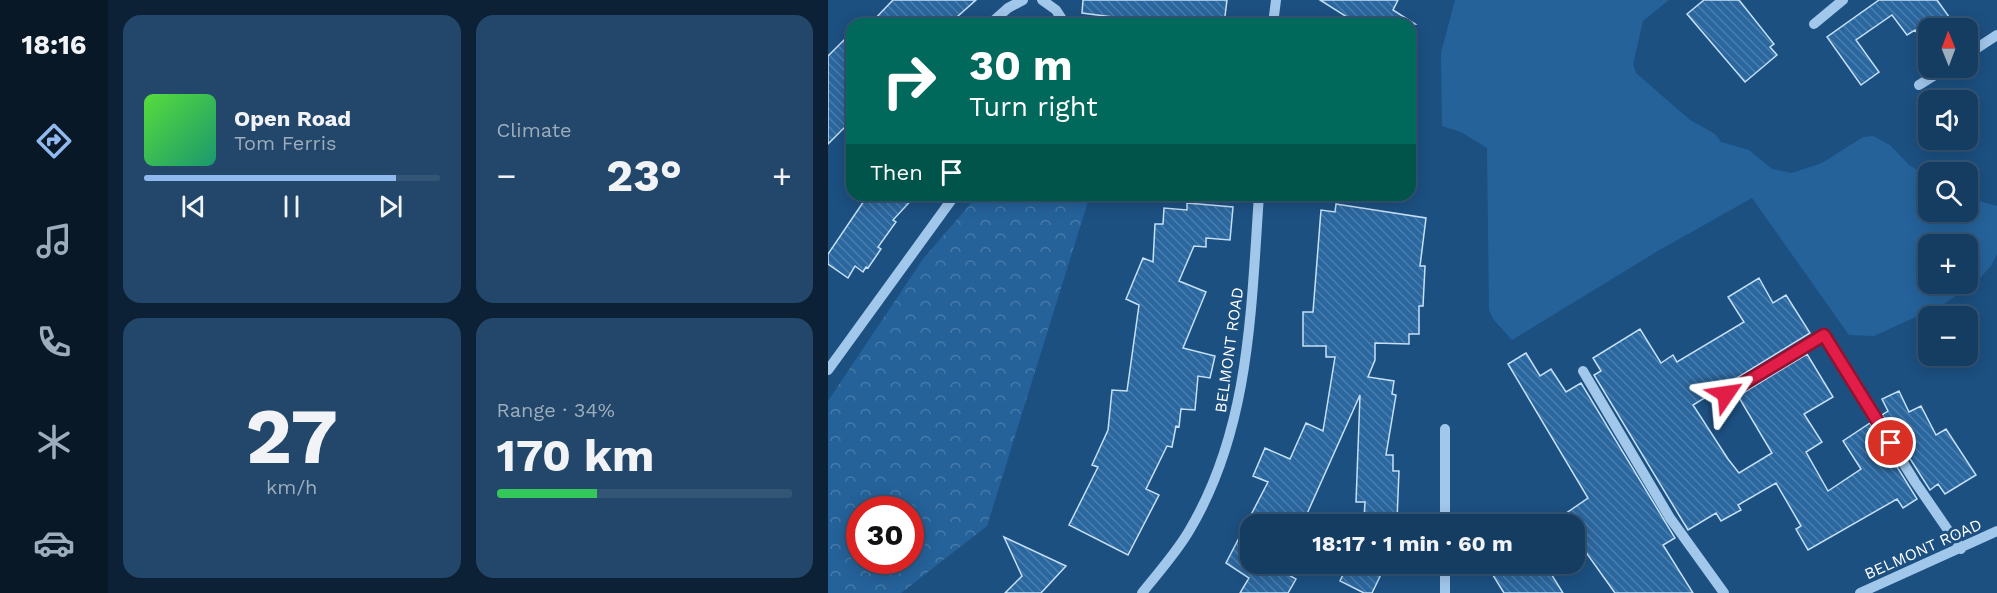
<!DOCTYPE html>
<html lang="en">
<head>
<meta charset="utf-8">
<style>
  :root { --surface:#153c61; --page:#22476a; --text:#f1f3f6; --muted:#9dadbd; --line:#345676; --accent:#90b9f0 }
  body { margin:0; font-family:"Work Sans",sans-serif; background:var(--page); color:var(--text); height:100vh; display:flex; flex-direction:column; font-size:22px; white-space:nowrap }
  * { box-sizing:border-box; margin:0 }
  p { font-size:20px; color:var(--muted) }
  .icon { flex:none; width:33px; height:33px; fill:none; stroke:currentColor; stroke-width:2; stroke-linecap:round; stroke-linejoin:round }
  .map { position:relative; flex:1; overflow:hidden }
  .panel { display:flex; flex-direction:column; gap:15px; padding:15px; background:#0c2135; width:720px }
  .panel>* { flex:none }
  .guide { position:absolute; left:18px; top:18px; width:570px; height:183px; border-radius:18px; box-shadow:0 3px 15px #0003,0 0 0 2px var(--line); background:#00695c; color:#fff; overflow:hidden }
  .needle { width:39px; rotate:359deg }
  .controls { position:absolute; left:1090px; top:18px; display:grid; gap:12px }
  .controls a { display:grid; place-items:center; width:60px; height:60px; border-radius:12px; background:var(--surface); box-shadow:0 3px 15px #0003,0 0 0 2px var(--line); font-size:30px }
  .speed { position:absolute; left:18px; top:496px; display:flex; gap:12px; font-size:30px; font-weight:700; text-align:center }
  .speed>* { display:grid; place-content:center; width:78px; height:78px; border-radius:50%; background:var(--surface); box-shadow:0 3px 15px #0003,0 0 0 2px var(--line); line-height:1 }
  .speed .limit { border:9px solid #d22; background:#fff; color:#111 }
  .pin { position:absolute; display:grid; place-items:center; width:51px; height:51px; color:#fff; margin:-26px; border:3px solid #fff; border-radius:50%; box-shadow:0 2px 6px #0007 }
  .me { position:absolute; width:66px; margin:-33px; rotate:58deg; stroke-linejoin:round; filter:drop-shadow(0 0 4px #0008) }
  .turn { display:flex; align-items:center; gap:21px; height:126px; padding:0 24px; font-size:27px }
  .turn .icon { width:78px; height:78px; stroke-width:2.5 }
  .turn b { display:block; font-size:42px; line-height:51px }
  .then { display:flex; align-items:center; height:57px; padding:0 24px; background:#0003; gap:12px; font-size:22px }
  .big { font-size:45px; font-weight:700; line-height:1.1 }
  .panel .widget { flex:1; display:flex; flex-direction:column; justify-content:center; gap:9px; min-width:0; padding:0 21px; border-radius:18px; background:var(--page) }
  .panel .dial { align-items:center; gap:0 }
  .dial b { font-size:78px; line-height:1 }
  .song { display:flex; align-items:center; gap:18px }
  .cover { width:72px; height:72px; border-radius:9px; background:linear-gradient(135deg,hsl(110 70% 55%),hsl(160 70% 35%)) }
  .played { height:6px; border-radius:3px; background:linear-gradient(90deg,var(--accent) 85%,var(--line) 85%) }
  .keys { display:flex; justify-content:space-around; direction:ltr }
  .heat { display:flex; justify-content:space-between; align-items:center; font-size:33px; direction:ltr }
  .charge { height:9px; border-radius:4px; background:linear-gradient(90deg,#34c759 34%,var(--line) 0) }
  .panel .tiles { flex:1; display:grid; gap:15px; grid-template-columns:repeat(2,1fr) }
  .trip { position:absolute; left:412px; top:514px; width:345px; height:60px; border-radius:18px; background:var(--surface); box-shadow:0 3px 15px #0003,0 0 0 2px var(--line); font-weight:700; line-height:60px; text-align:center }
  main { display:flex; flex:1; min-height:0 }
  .tab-bar { display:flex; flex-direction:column; width:108px; justify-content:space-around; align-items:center; background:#081827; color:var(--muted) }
  .tab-bar .icon { width:42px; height:42px }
  .tab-bar .selected { color:var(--accent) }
  .tab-bar b { font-size:27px; color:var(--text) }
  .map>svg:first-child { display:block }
  .grass { fill:#25629a; fill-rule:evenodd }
  .forest { fill:url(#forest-crowns); fill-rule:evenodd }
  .building { fill:url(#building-back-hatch); stroke:#c5e0f7; stroke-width:1.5 }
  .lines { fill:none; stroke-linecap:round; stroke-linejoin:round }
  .minor { stroke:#a1c7ea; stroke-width:10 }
  .route-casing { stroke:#92132f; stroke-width:15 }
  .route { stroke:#e11d48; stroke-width:10 }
  .labels { text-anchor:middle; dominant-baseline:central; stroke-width:6; stroke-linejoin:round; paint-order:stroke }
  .street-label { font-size:16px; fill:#fff; stroke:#1c5081 }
</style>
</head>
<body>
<main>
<nav class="tab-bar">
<b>18:16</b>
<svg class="icon selected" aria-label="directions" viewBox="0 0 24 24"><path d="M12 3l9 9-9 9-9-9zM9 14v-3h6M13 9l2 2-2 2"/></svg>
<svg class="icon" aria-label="music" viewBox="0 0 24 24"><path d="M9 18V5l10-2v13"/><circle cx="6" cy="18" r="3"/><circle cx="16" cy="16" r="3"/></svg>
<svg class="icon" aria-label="phone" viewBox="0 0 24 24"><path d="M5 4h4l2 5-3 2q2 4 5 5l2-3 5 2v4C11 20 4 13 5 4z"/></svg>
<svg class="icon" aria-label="climate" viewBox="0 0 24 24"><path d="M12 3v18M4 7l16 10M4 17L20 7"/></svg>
<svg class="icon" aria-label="car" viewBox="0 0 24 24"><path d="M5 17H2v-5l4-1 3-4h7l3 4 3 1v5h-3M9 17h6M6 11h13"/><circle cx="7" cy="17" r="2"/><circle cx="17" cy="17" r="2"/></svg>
</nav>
<section class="panel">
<div class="tiles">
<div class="widget">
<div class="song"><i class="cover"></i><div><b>Open Road</b><p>Tom Ferris</p></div></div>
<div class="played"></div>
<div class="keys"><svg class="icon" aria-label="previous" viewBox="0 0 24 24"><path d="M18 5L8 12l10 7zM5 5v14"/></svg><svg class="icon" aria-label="pause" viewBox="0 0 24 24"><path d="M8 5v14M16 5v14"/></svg><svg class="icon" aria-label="next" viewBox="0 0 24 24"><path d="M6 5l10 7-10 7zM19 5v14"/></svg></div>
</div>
<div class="widget"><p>Climate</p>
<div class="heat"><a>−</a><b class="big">23°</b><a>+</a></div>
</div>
<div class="widget dial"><b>27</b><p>km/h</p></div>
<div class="widget"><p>Range · 34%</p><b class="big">170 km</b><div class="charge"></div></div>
</div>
</section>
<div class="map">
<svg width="1169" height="593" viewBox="0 0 1169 593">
  <defs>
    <pattern id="forest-crowns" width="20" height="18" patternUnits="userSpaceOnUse" patternTransform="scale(1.5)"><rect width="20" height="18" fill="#25629a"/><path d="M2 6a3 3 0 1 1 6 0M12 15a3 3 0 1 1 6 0" fill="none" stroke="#467aa9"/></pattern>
    <pattern id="building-back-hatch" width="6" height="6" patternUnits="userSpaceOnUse" patternTransform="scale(1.5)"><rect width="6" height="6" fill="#2b679f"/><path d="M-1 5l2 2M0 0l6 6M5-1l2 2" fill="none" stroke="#4b7ead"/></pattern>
  </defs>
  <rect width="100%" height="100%" fill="#1c5081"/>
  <path class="grass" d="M627,0H841L815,21L805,64L808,73L862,120L887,134L893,142L921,150L944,169L964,173L994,163L1035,137L1045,136L1062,145L1081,165L1101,177V212H1140V198L1169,206V254L1163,266L1150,280L1116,304L1046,336L1021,335L924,198L828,252L684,340L665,319L661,310L659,148L633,132L614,126L613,53ZM1101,244H1140V284H1101Z"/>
  <path class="forest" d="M150,195H262L159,526L73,593H0V401L95,259ZM32,510H82V561H32Z"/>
  <path class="building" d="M65,0H148L121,24H42Z
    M255,0H399L396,24H308V20L254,13Z
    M492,0H570L565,10L587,24H530Z
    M876,0H911L946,44L942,47L949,55L917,82L859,14Z
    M1051,0H1109L1129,28H1101V50L1087,30L1079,35L1064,15L1028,40L1051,72L1033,85L999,37Z
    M24,32V120L0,144V56Z
    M40,195H88L65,220L68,222L50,247L53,249L40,268L38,267L35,272L27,266L20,278L0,264V254Z
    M359,203L405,207L402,240L378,238V247L366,246L351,281L378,292L355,348L387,356L382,378L370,376L367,410L353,409L351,427L348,426L344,447L339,446L318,489L331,495L300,555L241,525L270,467L264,465L280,430L284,390L299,391L311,305L298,299L315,258L325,262L327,224H335L336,208L359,210Z
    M508,204L598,218L592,266H597L595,306H591V334H581V344L547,343V360L540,377L566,381L564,394L568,395L558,455H565V471H571L569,520L536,519L537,502H528L532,395L474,525H423V564H441L468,579L460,593H412L421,578L398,563L440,482L425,476L437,448L462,459L478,423L495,431L507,357H498V346H475V312H485L493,210L507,212Z
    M931,278L945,303L958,295L982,333L865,405L900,459L911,473L944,453L910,396L979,354L1005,397L976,414L994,442L978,452L1000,491L1033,469L1015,441L1042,423L1089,499L1075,508L1069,499L980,550L968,529L973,526L948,483L910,505L913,510L893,521L888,513L860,530L766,375L773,371L765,358L812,329L833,363L845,355L849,362L916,322L900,297Z
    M698,353L712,376L723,369L738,392L753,383L847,538L835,545L865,593H787L747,537V525H721L760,498L680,364Z
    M1071,391L1081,412L1093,406L1108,435L1118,429L1148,475L1117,494L1110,484L1102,490L1054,415L1060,411L1054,399Z
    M176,537L238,566L213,593H177L194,576Z
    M520,564H558L544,593H536L512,581Z
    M658,564H717L735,593H676Z"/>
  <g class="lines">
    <path class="minor" d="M214,0L228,10L237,24
      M162,24L180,8L195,0
      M445,24L448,0
      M986,24L1015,0
      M1140,54L1169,35
      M1091,85L1118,68
      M0,370L127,195
      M755,371L842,518L896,593
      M898,395L996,335L1087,482L1133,549
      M617,525V429
      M314,593C330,573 348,553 361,531C422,429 423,310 431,195
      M617,593V564
      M1032,593L1169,531"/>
  </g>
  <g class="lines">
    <g class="route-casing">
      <path id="route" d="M898,394L996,335L1063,443"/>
    </g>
    <use href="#route" class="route"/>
  </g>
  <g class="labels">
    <g class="street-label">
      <text transform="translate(401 350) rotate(-82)">BELMONT ROAD</text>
      <text transform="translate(1095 549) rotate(-24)">BELMONT ROAD</text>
    </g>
  </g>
</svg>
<div class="controls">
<a><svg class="needle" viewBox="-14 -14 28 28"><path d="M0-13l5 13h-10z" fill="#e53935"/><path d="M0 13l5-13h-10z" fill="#9dadbd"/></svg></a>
<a><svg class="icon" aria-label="sound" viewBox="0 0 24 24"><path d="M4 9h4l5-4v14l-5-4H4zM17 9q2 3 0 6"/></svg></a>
<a><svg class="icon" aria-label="search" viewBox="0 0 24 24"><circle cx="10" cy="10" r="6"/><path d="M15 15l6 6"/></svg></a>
<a>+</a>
<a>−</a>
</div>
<div class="speed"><div class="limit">30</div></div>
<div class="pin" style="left:1063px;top:443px;background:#d93025"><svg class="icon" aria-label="arrive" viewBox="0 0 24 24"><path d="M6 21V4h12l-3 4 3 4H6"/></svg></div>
<svg class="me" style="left:898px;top:394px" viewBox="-20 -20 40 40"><path d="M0-17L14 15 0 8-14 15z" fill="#e11d48" stroke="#fff" stroke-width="4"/></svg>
<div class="trip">18:17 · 1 min · 60 m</div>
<div class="guide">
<div class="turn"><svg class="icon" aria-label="right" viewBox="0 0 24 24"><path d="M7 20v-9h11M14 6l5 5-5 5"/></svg><div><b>30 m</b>Turn right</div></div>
<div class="then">Then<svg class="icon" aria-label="arrive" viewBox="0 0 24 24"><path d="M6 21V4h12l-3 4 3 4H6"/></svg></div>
</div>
</div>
</main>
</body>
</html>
